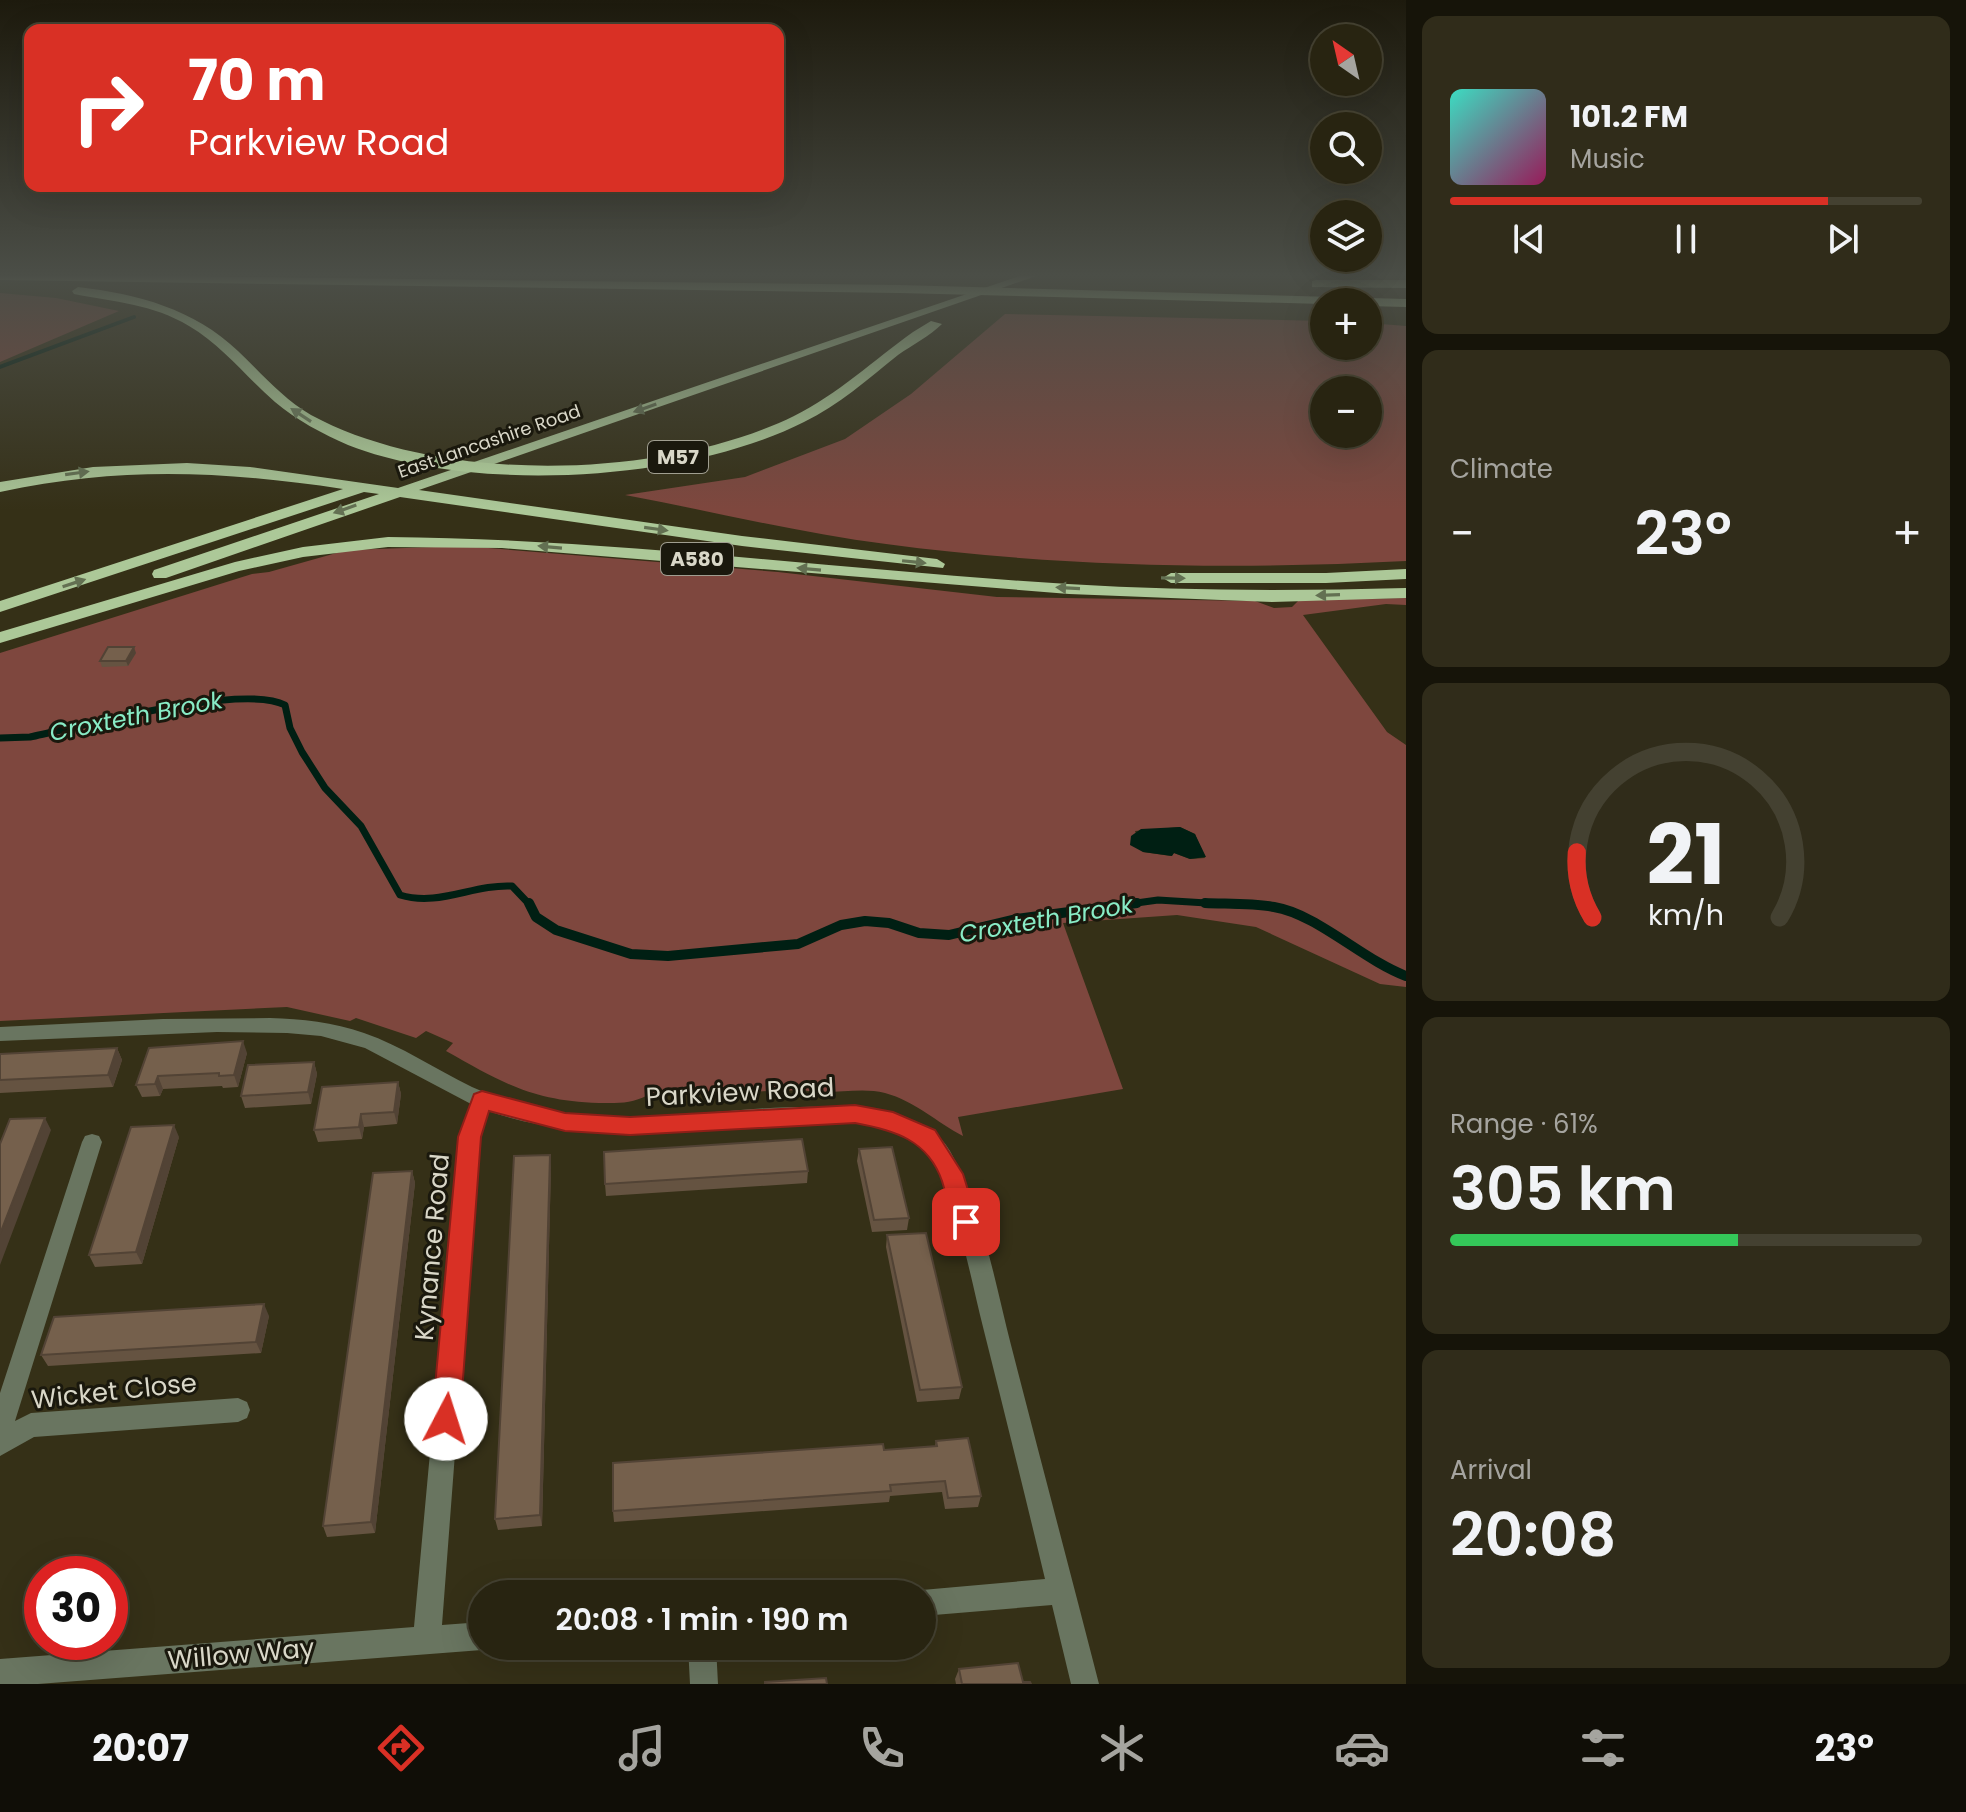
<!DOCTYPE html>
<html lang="en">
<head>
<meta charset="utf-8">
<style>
  :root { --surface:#282411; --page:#302c1a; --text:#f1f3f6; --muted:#a5a49f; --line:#444131; --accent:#d93025 }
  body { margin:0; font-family:Poppins,sans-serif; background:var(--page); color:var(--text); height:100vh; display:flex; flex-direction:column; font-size:30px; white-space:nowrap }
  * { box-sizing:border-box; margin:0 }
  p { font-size:26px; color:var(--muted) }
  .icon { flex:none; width:44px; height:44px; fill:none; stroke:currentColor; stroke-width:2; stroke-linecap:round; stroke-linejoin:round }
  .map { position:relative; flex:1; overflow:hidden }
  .panel { display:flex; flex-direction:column; gap:16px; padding:16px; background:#161409; width:560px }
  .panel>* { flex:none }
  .guide { position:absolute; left:24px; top:24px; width:760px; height:168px; border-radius:16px; box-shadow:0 8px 32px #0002,0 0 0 2px var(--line); background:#d93025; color:#fff; overflow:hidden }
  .needle { width:52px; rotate:326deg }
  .buttons { position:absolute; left:1310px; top:24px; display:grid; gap:16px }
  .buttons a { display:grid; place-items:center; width:72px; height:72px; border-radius:50%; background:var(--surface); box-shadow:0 8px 32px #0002,0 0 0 2px var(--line); font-size:40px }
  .speed { position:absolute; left:24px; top:1556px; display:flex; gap:16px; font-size:40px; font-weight:700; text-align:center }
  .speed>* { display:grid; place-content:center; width:104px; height:104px; border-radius:50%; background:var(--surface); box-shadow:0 8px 32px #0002,0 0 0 2px var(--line); line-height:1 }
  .speed .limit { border:12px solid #d22; background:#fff; color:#111 }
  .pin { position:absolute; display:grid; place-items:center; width:68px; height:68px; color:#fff; margin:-34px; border-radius:16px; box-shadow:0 4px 12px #0006 }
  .me { position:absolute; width:88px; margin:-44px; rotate:5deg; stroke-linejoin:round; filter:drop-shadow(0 0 6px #0008) }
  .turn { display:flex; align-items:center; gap:28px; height:168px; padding:0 32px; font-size:36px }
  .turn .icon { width:104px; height:104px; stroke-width:2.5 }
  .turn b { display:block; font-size:56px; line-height:68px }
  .big { font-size:60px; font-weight:600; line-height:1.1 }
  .panel .card { flex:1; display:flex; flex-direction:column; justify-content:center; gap:12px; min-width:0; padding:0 28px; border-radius:16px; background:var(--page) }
  .panel .dial { align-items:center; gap:0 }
  .dial svg { height:208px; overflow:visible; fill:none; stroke:var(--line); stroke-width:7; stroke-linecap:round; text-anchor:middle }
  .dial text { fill:var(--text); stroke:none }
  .song { display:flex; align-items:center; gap:24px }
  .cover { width:96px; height:96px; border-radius:12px; background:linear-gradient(135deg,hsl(170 70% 55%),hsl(330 70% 35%)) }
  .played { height:8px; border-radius:4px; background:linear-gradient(90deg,var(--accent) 80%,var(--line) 80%) }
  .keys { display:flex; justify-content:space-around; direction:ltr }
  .heat { display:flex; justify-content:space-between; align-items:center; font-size:44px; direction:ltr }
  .charge { height:12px; border-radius:6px; background:linear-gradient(90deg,#34c759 61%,var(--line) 0) }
  .trip { position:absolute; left:468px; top:1580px; width:468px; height:80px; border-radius:40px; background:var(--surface); box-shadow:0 8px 32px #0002,0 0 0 2px var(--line); font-weight:600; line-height:80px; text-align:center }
  .tabs { display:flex; height:128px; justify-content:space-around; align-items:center; background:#100e07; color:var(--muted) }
  .tabs .icon { width:56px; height:56px }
  .tabs .selected { color:var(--accent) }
  .tabs b { font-size:36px; color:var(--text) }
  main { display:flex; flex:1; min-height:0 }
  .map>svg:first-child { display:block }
  .green { fill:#7e473e; fill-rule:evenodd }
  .water { fill:#001f13 }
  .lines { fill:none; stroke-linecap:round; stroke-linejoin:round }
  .stream-far2 { stroke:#001f13; stroke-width:4 }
  .stream-far1 { stroke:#001f13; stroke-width:7 }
  .stream { stroke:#001f13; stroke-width:10 }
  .minor { fill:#697560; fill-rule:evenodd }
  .trunk { fill:#acc898; fill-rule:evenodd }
  .motorway { fill:#b7d6a1; fill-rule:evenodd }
  .wall { fill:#655341 }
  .shaded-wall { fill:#524335 }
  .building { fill:#75604c; stroke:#524335; stroke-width:2 }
  .oneway { fill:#637052 }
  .oneway2 { fill:#70805e }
  .route { fill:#d93025; stroke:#8d1f18; stroke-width:2 }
  .labels { text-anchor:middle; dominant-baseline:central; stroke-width:6; stroke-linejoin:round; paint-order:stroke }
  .far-street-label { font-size:18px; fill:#d9d7c8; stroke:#1a180d }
  .shield { fill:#1a180d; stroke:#a09e90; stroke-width:2 }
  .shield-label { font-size:20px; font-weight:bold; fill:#d9d7c8 }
  .water-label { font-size:24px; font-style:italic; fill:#88ecc6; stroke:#1a180d }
  .near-street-label { font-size:26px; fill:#d9d7c8; stroke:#1a180d }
</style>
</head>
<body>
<main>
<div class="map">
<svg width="1406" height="1684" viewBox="0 0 1406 1684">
  <rect width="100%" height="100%" fill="#353017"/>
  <path class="green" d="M0,293L56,298L119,311L0,362Z
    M1005,314L1324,321V346H1368V323L1406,326V561C1234,570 1057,567 886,544C799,533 711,511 625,495L745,477L845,439L911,394ZM1368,390V434H1324V390Z
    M464,546L778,572L997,597L1255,601L1274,608L1292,607L1299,600L1406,598V605L1386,604L1303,615L1387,732L1406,745V987L1380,984L1256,927L1177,915L1063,923L1123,1089L958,1117L963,1136C936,1122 915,1101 885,1093C859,1086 830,1096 803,1090L648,1095C631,1104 619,1103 599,1103C532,1101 503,1083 446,1051L453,1043L426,1031L416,1038L356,1018L350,1021L287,1007L0,1021V653L252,574L269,572L347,550ZM1180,827L1195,834L1205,858L1190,859L1174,853L1171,856L1143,852L1135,831Z"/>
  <path class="water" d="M1180,827L1195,834L1206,857L1190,859L1174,853L1172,856L1143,852L1130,845L1131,836L1141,829Z"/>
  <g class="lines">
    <path class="stream-far2" d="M0,367L134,317"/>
    <path class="stream-far1" d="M0,738L30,737C83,726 243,683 285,705L290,728L302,752L325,788L361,826L400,895C439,907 473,884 512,886L530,905
      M1122,905L1158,900L1239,905"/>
    <path class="stream" d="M529,903L536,917L556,930L631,954L668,956L798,944L841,925L865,921L889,923L919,933L949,935L1016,919L1137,903
      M1205,903C1227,904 1252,903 1274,907C1317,914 1363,960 1406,976"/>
    <path class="minor" d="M270,1018C302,1019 333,1022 364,1033C402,1046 435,1069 472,1087C503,1101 535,1110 569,1114C679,1128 791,1090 900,1116C921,1121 939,1132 950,1151C982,1207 995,1283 1011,1345C1040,1458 1070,1571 1099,1684H1071L1052,1605L922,1616V1594H912L922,1590L1045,1579C1025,1495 1004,1411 983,1327C970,1275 960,1219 939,1170C934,1160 927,1147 917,1141C877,1114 798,1123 751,1126C661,1132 575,1141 488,1111L479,1137L442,1625L482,1622V1646H491L482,1650L38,1684H0V1659L414,1627L459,1137L471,1104L365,1048L321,1036L287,1033L217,1032L0,1041V1027L163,1019Z
      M92,1134L99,1136L102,1142L15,1421L31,1413L238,1398L247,1402L250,1410L247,1418L238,1422L34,1437L0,1456V1393L82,1142L85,1136Z
      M688,1646H716L718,1684H690Z"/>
    <path class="trunk" d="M1025,274H1042L419,490L742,536L937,559L945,564L943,568L742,546L400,497L166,578H154L152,574L154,570L379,494L364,492L0,612V601L343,489C221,471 122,466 0,492V482L93,467L187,463L250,467L398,488Z
      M388,537C615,539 841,570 1068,584C1181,591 1293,591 1406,588V598L1272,602L1069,594L502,548L388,547L303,557L239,571L0,643V632L235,562L303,547Z
      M1406,569V579L1326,583H1171L1163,578L1171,573H1326Z"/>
    <path class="motorway" d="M0,274L900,285L1406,299V307L1368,306V302H1324V304L900,293L0,280Z
      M1316,280H1406V288L1312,287V281Z
      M78,287C138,294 194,309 238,351C261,373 283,399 311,415C440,485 663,480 794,416C838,394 874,360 913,332L931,321L942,324C930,336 912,345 898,355C868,379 839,405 804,422C685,482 473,494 348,445C323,434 296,420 275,402C246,377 223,346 189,326C153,304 114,302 74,294L72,291Z"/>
  </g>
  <path class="wall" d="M136,653L128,666L102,667L100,661Z
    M117,1048L122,1060L113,1087L0,1093V1054Z
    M149,1048L247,1053L238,1087L223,1088L222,1086L163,1089L160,1096L142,1097L136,1085Z
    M314,1062L317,1074L311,1104L245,1108L241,1096Z
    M398,1082L401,1094L397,1124L364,1127L362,1139L318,1142L314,1130Z
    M179,1137L142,1264L95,1267L89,1255Z
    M859,1149L909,1218L907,1230L872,1232L857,1161Z
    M551,1167L542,1526L498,1530L495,1519Z
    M412,1171L415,1183L375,1533L327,1537L323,1526Z
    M808,1171L807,1183L606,1196L605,1184Z
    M887,1235L962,1387L959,1399L917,1402L886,1247Z
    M269,1316L261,1353L48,1366L41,1355Z
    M936,1441L981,1496L978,1507L945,1509L942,1492L890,1496L889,1502L614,1522L613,1511L884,1450L935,1446Z
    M959,1669L1023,1682L1031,1684H956L955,1679Z"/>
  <path class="shaded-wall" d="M134,647L136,653L128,666L126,661Z
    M243,1041L247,1053L238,1087L234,1075Z
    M117,1048L122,1060L113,1087L108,1075Z
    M314,1062L317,1074L311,1104L308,1092Z
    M158,1076L163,1089L160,1096L155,1084Z
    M398,1082L401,1094L397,1124L394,1112Z
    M361,1114L364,1127L362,1139L359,1127Z
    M45,1118L51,1130L0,1265V1234Z
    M174,1125L179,1137L142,1264L136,1252Z
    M550,1155L551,1167L542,1526L540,1515Z
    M412,1171L415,1183L375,1533L371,1522Z
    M264,1304L269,1316L261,1353L256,1342Z"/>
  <path class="building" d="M108,647H134L126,661H100Z
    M243,1041L234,1075L219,1076V1073L158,1076L155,1084L136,1085L149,1048Z
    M117,1048L108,1075L0,1080V1054Z
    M314,1062L308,1092L241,1096L248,1065Z
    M398,1082L394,1112L361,1114L359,1127L314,1130L322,1087Z
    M45,1118L0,1234V1144L10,1119Z
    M174,1125L136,1252L89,1255L131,1127Z
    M802,1139L808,1171L605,1184L604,1152Z
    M892,1147L909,1218L874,1220L859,1149Z
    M550,1155L540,1515L495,1519L514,1156Z
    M412,1171L371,1522L323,1526L373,1173Z
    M926,1233L962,1387L920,1390L887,1235Z
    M264,1304L256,1342L41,1355L54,1317Z
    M968,1438L981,1496L948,1498L945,1481L890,1485L891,1491L613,1511V1463L883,1444L884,1450L937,1446L936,1441Z
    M1018,1663L1023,1682H1030L1031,1684H962L959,1669Z
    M826,1678L827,1684H765V1682Z"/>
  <defs><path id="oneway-solid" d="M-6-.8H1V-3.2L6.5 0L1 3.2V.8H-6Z" transform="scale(2)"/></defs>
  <g class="oneway">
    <use href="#oneway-solid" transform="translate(645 408) rotate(161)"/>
    <use href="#oneway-solid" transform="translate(77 473) rotate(-8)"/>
    <use href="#oneway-solid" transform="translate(345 509) rotate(161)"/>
    <use href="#oneway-solid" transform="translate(656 529) rotate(8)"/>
    <use href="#oneway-solid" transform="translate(550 547) rotate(-175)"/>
    <use href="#oneway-solid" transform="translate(914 562) rotate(6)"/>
    <use href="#oneway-solid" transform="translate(809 569) rotate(-175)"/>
    <use href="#oneway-solid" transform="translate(1173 578) rotate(1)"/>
    <use href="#oneway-solid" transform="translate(74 583) rotate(-18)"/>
    <use href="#oneway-solid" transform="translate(1068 588) rotate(-177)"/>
    <use href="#oneway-solid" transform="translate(1328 595) rotate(178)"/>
  </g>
  <use class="oneway2" href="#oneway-solid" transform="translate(301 415) rotate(-147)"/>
  <linearGradient id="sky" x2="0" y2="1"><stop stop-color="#1d1a0d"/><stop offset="0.54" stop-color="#4b4e47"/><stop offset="1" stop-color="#4b4e47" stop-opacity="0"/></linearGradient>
  <rect width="1406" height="510" fill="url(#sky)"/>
  <path class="route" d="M482,1091L565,1113L630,1117L855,1105L893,1112L935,1130L963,1174L978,1222L975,1229L966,1232L958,1229C950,1214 947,1197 942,1181C928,1140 894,1130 855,1123L630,1135L565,1131L489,1111L481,1137L460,1419L456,1429L446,1433L436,1429L432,1419L458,1137L474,1094Z"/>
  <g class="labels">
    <g class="far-street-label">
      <text transform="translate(489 441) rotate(-19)">East Lancashire Road</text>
    </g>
    <g class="shield">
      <rect x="648" y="441" width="60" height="32" rx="6"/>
      <rect x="661" y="543" width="72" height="32" rx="6"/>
    </g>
    <g class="shield-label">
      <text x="678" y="457">M57</text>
      <text x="697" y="559">A580</text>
    </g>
    <g class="water-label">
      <text transform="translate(136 716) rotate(-11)">Croxteth Brook</text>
      <text transform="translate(1046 919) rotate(-10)">Croxteth Brook</text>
    </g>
    <g class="near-street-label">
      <text transform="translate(740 1092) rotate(-3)">Parkview Road</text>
      <text transform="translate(432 1247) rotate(-85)">Kynance Road</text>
      <text transform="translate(114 1391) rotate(-6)">Wicket Close</text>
      <text transform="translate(241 1654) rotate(-5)">Willow Way</text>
    </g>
  </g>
</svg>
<div class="buttons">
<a><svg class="needle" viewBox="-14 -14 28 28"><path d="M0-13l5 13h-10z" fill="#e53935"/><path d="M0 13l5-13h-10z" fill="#a5a49f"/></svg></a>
<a><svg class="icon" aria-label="search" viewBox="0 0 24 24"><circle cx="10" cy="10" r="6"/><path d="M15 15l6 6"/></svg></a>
<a><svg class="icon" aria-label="layers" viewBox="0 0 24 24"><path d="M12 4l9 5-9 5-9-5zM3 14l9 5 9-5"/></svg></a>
<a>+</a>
<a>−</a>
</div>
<div class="speed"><div class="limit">30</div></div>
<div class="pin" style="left:966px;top:1222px;background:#d93025"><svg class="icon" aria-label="arrive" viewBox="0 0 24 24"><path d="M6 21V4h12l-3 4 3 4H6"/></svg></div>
<svg class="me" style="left:446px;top:1419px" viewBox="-20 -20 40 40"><circle r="19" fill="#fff"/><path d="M0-13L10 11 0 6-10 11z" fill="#d93025"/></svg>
<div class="trip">20:08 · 1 min · 190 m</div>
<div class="guide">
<div class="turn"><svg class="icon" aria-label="right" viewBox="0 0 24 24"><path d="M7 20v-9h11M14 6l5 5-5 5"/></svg><div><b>70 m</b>Parkview Road</div></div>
</div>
</div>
<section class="panel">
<div class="card">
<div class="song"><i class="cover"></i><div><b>101.2 FM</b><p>Music</p></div></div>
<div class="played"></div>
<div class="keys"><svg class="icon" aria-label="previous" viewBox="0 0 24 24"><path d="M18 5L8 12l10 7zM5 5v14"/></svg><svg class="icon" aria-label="pause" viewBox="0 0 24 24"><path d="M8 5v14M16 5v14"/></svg><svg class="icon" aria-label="next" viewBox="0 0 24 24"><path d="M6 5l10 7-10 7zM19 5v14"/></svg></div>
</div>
<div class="card"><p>Climate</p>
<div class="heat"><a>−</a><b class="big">23°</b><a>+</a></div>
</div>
<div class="card dial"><svg viewBox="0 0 100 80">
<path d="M14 69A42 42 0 1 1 86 69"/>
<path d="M14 69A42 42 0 0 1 8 44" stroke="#d93025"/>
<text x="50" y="56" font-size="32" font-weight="700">21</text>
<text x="50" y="72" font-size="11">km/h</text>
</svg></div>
<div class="card"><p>Range · 61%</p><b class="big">305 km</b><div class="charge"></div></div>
<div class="card"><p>Arrival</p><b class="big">20:08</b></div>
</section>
</main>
<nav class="tabs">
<b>20:07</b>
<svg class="icon selected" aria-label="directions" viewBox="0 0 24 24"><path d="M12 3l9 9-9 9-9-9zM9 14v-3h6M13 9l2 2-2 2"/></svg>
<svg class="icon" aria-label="music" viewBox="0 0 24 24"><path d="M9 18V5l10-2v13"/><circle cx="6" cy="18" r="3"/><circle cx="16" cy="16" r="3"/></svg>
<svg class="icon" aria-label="phone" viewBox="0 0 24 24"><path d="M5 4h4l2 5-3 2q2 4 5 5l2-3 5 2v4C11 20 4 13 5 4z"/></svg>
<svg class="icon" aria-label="climate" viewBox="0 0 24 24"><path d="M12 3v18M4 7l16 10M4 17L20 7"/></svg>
<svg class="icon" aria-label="car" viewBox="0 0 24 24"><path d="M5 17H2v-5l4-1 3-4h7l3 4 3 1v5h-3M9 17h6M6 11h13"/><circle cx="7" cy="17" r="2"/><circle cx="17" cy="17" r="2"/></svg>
<svg class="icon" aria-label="filters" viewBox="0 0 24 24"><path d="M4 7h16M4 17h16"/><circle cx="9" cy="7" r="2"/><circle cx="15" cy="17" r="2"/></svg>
<b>23°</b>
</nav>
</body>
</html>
